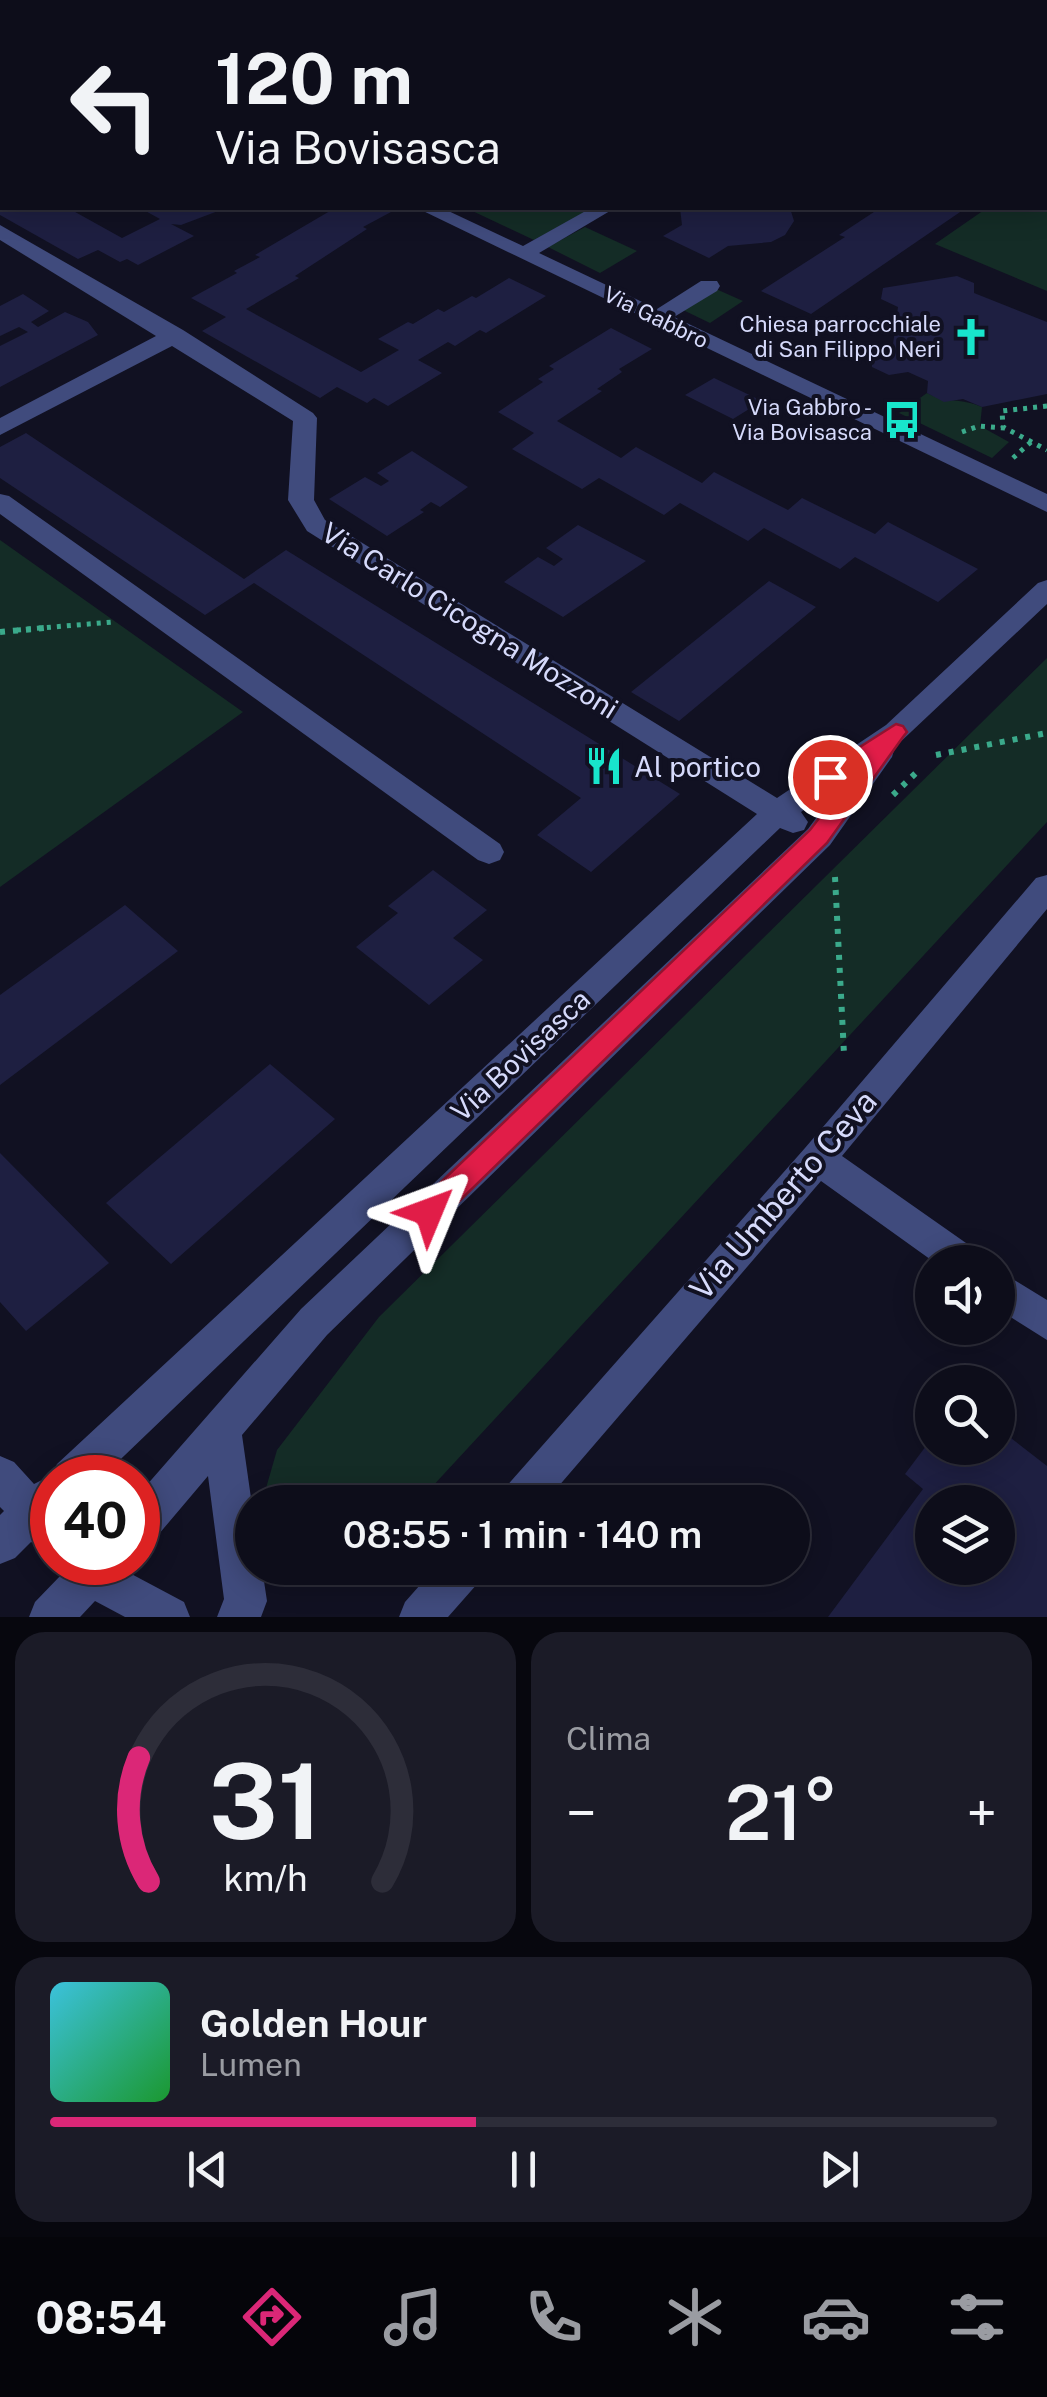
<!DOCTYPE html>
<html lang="it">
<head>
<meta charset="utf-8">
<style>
  :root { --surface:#0d0d1a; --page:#1b1b27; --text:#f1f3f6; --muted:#9a9ca2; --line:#2d2d39; --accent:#db2777 }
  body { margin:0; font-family:"Public Sans",sans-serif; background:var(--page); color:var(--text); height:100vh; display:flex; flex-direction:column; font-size:38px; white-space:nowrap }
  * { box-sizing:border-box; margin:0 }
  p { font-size:32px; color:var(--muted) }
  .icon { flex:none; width:55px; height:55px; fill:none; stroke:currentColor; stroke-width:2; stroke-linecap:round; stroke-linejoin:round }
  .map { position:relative; height:1617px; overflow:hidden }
  .drawer { display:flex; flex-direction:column; gap:15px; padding:15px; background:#07070e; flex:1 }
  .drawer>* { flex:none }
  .top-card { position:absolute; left:0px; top:0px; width:1048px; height:210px; box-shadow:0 5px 25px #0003,0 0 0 2px var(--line); background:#0d0d1a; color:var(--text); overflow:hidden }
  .buttons { position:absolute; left:915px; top:1245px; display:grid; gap:20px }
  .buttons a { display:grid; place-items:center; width:100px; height:100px; border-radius:50%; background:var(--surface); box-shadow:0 5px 25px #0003,0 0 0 2px var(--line); font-size:50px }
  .speed { position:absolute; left:30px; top:1455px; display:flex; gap:20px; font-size:50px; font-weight:700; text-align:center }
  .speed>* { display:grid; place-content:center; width:130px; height:130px; border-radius:50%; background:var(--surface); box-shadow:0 5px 25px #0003,0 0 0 2px var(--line); line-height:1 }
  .speed .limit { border:15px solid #d22; background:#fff; color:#111 }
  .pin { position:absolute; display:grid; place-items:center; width:85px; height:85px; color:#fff; margin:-42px; border:5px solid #fff; border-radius:50%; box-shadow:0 2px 10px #0007 }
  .me { position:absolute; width:110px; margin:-55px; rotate:46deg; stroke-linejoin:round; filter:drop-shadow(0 0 8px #0008) }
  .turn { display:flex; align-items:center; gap:35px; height:210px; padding:0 50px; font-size:45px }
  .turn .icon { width:130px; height:130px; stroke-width:2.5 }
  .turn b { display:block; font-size:70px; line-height:85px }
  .big { font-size:75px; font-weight:600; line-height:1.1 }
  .drawer .card { flex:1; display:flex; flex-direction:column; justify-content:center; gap:15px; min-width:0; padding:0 35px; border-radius:30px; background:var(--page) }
  .drawer .dial { align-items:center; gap:0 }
  .dial svg { height:260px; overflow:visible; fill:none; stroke:var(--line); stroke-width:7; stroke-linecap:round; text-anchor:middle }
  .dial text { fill:var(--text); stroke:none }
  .song { display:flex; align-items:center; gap:30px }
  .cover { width:120px; height:120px; border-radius:15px; background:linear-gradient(135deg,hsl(190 70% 55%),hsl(130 70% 35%)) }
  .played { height:10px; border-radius:5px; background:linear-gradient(90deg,var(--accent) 45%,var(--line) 45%) }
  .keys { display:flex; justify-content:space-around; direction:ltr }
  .heat { display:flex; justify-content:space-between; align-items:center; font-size:55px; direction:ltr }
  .drawer .tiles { flex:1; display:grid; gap:15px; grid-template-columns:1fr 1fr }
  .card:last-child { grid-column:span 2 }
  .trip { position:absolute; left:235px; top:1485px; width:575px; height:100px; border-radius:50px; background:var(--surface); box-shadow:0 5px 25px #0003,0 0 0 2px var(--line); font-weight:600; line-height:100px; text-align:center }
  .tabs { display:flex; height:160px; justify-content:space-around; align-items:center; background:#05050a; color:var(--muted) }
  .tabs .icon { width:70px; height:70px }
  .tabs .current { color:var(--accent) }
  .tabs b { font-size:45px; color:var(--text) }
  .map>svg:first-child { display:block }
  .green { fill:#142c26 }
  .building { fill:#1e1f41; fill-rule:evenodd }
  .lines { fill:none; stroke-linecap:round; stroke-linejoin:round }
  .path-far2 { stroke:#3baa8b; stroke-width:4; stroke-dasharray:4 5; stroke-linecap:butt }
  .path-far1 { stroke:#3baa8b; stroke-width:5; stroke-dasharray:4 6; stroke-linecap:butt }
  .path { stroke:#3baa8b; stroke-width:6; stroke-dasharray:5 8; stroke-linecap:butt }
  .minor { fill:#404b7d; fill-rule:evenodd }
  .route { fill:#e11d48; stroke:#92132f; stroke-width:2.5 }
  .labels { text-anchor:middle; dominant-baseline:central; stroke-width:8; stroke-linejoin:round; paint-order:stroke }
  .far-street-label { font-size:22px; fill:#d6dafb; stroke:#112 }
  .far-poi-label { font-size:22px; fill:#d6dafb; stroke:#112; text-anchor:end }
  .street-label { font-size:28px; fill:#d6dafb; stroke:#112 }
  .poi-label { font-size:28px; fill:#d6dafb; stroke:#112; text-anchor:start }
  .near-street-label { font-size:32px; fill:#d6dafb; stroke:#112 }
</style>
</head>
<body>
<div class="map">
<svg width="1047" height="1617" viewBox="0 0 1047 1617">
  <rect width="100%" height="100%" fill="#112"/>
  <path class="green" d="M680,0H1047V53L1045,2Z
    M1047,166V291L935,244L987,208H1045Z
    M466,208H593L534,240Z
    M585,227L637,251L600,273L548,247Z
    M716,289L743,301L710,323L683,310Z
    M927,393C946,403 962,398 982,407L980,426L1009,442L992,458L899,413Z
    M0,540L243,712L0,887Z
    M1047,658V822L418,1502H262L277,1450L379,1317Z"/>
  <path class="building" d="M0,208H68L122,238L160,219L140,208H226L181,225L171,224L194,236L138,265L127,259L120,262L98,250L78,259L0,215Z
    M335,208H381L391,212L363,227L367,229L295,276L299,278L246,309L361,372L399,350L378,339L408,322L413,324L438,309L444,312L472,296L476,298L509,278L546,296L486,333L480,330L455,346L448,342L418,360L442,373L388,406L374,398L367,403L337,387L320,398L202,331L226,317L191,298L237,273L234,271L260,257L255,255Z
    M680,208H790L794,221L785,235L771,242L728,246L709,258L663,236L682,225Z
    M880,208L896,212L903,208H966L811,314L761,291L845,237L839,235Z
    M957,276L974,283V293L1047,322V394L982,407L963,399L944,402L927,393L928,381L908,372L889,375L872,367V355L892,352L898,307L881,299L883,288Z
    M23,294L49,311L31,322L38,327L65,312L88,322L98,335L0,387V346L28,332L19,327L0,336V306Z
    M611,328L652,349L619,369L622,372L597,389L602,391L557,421L621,458L636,447L702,483L714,472L788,510L802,498L875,534L888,522L978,569L938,602L855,557L840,569L764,528L748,541L680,503L664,515L599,478L582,489L512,449L534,433L498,412L543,382L538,379L554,369L549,366Z
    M714,378L762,401L733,419L685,395Z
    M26,433L244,579L286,550L680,794L591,872L537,835L581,798L254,583L205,615L0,478V447Z
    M412,451L468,487L440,507L431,502L420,510L424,512L387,536L329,499L365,477L381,486L389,481L377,473Z
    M578,525L646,561L563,617L504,582L538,557L554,566L563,559L546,548Z
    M769,581L816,607L679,721L631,692Z
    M433,870L487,910L453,938L483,960L429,1005L356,947L398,913L388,906Z
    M125,905L178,951L0,1085V995Z
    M270,1064L335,1119L171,1264L106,1203Z
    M0,1153L109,1263L26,1331L0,1302Z
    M998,1428L1047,1466V1617H828L923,1489L905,1474L932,1438V1448H998ZM932,1502H998V1568H932Z"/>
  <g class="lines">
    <path class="path-far2" d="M787,0L798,2
      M163,2L169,0"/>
    <path class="path-far1" d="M1047,406L1002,411L1003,427L1047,450
      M962,432L979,426L1005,428
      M1013,458L1031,442
      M17,630L113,622"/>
    <path class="path" d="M0,632L45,628
      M936,755L1047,733
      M893,795L919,770
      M835,877L844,1054"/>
    <path class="minor" d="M0,0H10L12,2H2V7Z
      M0,94L2,95V108L0,107Z
      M2,123V135L0,136V124Z
      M417,208H442L523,246L591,208H615L539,253L657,309L701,281H717L720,286L717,291L674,317L1047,494V512Z
      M0,225L183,330L313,413L317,418L314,500L325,520L777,798L886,725L1038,583L1047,580V604L895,747L892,757L830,845L327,1335L242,1435L252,1505V1568H262L267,1601L261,1617H217L224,1599L208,1476L153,1541L138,1547V1495L301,1309L808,829L841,784L801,812L808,822L804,830L793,833L780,828L101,1478H52V1555L31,1542L15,1558L0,1564V1515L4,1511L0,1507V1456L14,1462L34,1484L52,1475L57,1464L757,814L307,531L288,500L293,421L172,346L0,435V418L156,336L0,240Z
      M0,494L9,496L500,844L504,852L500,860L489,864L478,860L0,514Z
      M1047,875V909L842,1156L976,1250L981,1262H934L821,1181L545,1502H499L505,1488L805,1148L1036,878Z
      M998,1270L1047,1300V1340L998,1309Z
      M57,1562H125L122,1569L184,1602L190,1617H125L95,1601L80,1617H29L35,1602L62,1574Z
      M435,1568H484L478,1583L448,1617H399L405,1602Z"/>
  </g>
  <path class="route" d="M896,724L903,726L907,732L903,737L827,843L439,1221L429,1224L419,1221L415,1212L419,1203L810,830L855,771L830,785L819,777L822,771Z"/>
  <defs>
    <g id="church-bare" transform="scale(3)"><path d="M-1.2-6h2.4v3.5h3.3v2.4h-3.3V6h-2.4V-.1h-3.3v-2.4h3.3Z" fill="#18e5cc" stroke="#112" stroke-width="2.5" paint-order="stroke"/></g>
    <g id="bus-bare" transform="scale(3)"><path d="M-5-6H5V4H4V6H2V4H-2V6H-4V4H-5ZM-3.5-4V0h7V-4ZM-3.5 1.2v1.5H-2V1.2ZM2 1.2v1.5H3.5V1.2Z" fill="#18e5cc" stroke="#112" stroke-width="2.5" paint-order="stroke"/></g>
    <g id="restaurant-bare" transform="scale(3)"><path d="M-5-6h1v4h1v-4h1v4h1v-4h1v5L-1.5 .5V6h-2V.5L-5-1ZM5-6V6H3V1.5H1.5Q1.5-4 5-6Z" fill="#18e5cc" stroke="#112" stroke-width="2.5" paint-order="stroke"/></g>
  </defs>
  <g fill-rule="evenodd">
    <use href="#church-bare" x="971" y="337"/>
    <use href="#bus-bare" x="902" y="420"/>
    <use href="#restaurant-bare" x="604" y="766"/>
  </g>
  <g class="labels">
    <g class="far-street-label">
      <text transform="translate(656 317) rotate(26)">Via Gabbro</text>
    </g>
    <g class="far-poi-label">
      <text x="941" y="324">Chiesa parrocchiale<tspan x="941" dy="25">di San Filippo Neri</tspan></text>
      <text x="872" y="407">Via Gabbro -<tspan x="872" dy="25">Via Bovisasca</tspan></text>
    </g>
    <g class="street-label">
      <text transform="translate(470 620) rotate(32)">Via Carlo Cicogna Mozzoni</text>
      <text transform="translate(520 1055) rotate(-43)">Via Bovisasca</text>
    </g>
    <g class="poi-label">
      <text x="634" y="766">Al portico</text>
    </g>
    <g class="near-street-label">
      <text transform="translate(783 1195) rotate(-49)">Via Umberto Ceva</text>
    </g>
  </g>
</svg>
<div class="buttons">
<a><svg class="icon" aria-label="sound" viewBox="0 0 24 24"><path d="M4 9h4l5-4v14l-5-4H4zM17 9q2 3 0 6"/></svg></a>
<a><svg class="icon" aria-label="search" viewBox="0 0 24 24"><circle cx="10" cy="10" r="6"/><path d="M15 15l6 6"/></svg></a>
<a><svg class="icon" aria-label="layers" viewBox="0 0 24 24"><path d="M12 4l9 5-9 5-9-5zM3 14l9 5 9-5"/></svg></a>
</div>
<div class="speed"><div class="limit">40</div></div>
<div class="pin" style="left:830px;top:777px;background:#d93025"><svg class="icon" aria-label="arrive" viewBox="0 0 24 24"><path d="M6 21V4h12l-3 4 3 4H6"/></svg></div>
<svg class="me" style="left:429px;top:1212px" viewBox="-20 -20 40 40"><path d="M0-17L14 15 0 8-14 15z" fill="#e11d48" stroke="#fff" stroke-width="4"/></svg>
<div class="trip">08:55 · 1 min · 140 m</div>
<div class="top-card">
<div class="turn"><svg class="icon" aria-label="left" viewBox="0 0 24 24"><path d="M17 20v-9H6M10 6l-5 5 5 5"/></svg><div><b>120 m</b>Via Bovisasca</div></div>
</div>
</div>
<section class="drawer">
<div class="tiles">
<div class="card dial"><svg viewBox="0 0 100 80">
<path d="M14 69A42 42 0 1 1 86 69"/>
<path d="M14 69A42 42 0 0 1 11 31" stroke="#db2777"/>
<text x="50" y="56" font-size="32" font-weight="700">31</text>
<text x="50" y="72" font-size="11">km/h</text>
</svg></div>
<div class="card"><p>Clima</p>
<div class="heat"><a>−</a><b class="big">21°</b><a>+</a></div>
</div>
<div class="card">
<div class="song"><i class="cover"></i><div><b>Golden Hour</b><p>Lumen</p></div></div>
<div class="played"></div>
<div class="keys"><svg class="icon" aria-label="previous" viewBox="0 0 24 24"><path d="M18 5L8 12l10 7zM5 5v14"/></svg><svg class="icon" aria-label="pause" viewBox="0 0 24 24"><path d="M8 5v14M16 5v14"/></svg><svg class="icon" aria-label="next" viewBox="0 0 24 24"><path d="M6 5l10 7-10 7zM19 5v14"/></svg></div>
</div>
</div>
</section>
<nav class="tabs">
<b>08:54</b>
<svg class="icon current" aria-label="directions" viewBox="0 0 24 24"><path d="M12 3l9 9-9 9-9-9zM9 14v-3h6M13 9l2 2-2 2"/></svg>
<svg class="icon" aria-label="music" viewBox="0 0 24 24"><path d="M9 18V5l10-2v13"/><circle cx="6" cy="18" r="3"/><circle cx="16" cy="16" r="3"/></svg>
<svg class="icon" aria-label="phone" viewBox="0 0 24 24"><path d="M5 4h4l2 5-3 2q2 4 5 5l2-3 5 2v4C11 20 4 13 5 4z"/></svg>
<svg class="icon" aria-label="climate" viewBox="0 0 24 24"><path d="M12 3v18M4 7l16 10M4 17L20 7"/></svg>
<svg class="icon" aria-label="car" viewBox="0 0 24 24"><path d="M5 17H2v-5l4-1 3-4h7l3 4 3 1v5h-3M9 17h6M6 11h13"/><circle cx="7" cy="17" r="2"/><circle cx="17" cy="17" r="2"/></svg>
<svg class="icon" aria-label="filters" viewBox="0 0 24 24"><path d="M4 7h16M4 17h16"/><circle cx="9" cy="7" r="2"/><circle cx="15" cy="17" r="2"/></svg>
</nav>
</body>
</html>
